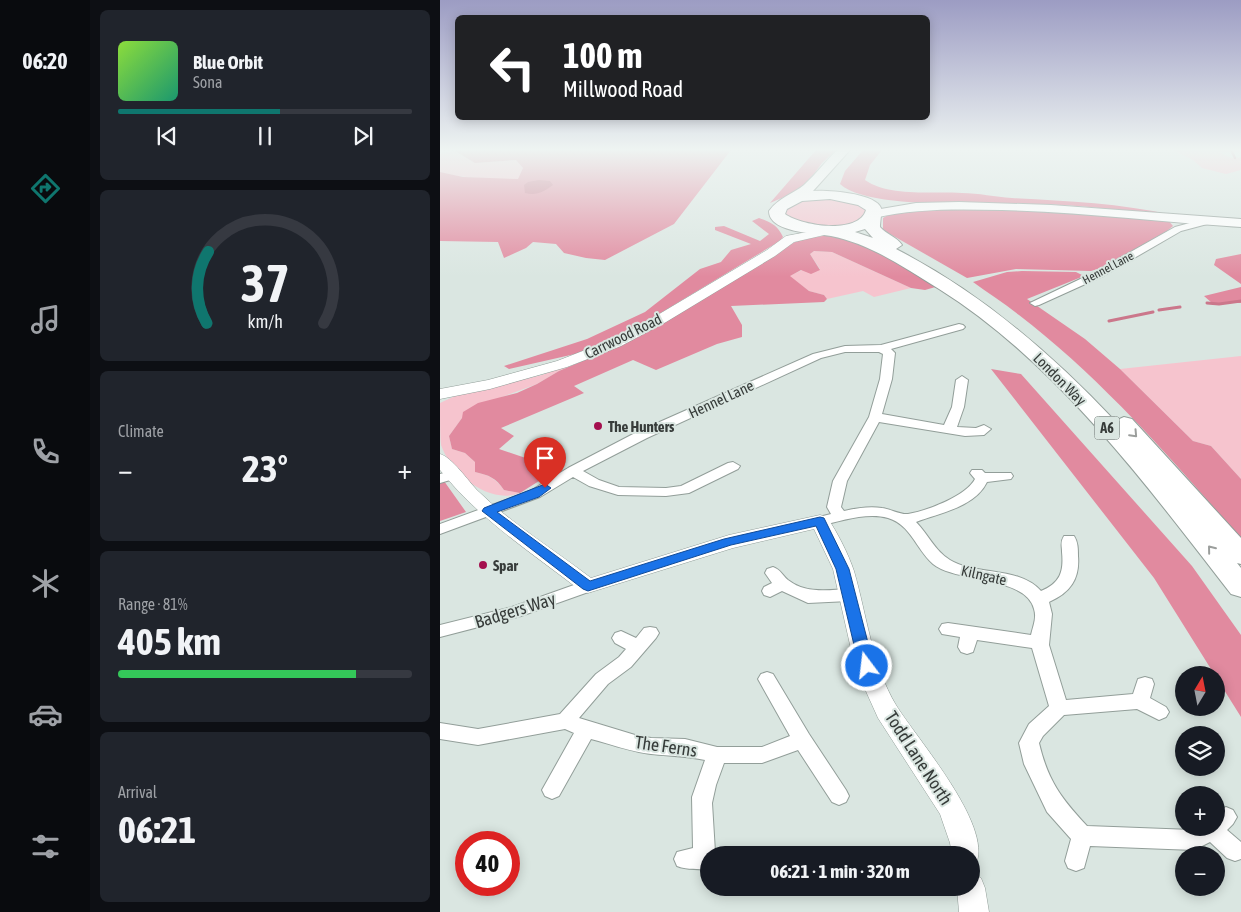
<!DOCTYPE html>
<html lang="en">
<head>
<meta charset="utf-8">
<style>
  :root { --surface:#171b24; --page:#20242c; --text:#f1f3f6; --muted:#9ea1a6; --line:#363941; --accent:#0f766e }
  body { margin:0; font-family:"Asap Condensed",sans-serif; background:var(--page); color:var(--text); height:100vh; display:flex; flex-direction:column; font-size:19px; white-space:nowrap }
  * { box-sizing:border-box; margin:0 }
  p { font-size:16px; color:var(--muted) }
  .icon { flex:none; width:28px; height:28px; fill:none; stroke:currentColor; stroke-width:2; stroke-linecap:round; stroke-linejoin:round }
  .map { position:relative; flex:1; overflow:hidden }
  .sheet { display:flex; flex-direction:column; gap:10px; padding:10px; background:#0d0f14; width:350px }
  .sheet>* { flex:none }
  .top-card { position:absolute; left:15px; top:15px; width:475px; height:105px; border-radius:8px; box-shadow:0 2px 12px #0003; background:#202124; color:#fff; overflow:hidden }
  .needle { width:32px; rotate:10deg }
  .tools { position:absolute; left:735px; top:666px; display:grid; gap:10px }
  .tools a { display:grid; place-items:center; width:50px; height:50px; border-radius:50%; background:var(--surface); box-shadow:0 2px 12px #0003; font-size:25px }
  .speed { position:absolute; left:15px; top:831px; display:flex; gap:10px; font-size:25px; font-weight:700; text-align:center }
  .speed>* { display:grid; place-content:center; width:65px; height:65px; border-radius:50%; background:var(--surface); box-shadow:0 2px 12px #0003; line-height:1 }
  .speed .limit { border:8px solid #d22; background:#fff; color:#111 }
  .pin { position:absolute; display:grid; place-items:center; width:42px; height:42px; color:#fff; margin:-51px -21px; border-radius:50% 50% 50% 0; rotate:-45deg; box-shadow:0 0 5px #0007 }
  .pin .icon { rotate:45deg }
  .me { position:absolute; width:55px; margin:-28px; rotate:345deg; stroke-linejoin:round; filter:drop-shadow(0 0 4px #0008) }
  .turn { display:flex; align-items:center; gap:18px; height:105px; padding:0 25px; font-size:22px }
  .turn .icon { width:65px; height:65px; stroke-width:2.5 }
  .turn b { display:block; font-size:35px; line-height:42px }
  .big { font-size:38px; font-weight:700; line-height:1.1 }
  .sheet .card { flex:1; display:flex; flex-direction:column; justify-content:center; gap:8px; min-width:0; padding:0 18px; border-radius:8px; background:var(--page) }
  .sheet .dial { align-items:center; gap:0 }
  .dial svg { height:130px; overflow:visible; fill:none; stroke:var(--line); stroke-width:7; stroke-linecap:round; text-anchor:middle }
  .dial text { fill:var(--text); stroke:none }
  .song { display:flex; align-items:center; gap:15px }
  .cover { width:60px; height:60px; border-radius:8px; background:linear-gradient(135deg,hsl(90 70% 55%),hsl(160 70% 35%)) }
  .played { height:5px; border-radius:2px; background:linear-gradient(90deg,var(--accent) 55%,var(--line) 55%) }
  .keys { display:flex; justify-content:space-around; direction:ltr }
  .heat { display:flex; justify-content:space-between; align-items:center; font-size:28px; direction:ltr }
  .charge { height:8px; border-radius:4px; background:linear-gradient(90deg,#34c759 81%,var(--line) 0) }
  .trip { position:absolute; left:260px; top:846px; width:280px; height:50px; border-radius:25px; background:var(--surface); box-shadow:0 2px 12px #0003; font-weight:700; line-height:50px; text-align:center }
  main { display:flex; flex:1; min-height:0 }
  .tabs { display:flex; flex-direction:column; width:90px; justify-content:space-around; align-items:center; background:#090b0e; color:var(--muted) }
  .tabs .icon { width:35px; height:35px }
  .tabs .active { color:var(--accent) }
  .tabs b { font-size:22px; color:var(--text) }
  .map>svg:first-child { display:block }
  .green { fill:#f6c4ce }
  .forest { fill:#e18a9f }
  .water { fill:#cb778b }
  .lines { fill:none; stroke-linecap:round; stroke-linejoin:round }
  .stream-far1 { stroke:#cb778b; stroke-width:2.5 }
  .stream { stroke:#cb778b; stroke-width:3 }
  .minor-casing { stroke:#929e99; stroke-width:2 }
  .tertiary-casing { stroke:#929e99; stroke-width:1 }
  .secondary-casing { stroke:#929e99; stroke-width:2 }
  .trunk-casing { stroke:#929e99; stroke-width:2 }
  .minor { fill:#fff; fill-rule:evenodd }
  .tertiary { fill:#fff; fill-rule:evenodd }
  .secondary { fill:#fff; fill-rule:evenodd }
  .trunk { fill:#fff; fill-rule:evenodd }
  .oneway { stroke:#9b9e9c }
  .route { fill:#1a73e8; stroke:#114b97 }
  .poi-dot { fill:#a40f4e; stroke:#dae6e1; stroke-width:2 }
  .labels { text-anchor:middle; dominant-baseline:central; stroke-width:4; stroke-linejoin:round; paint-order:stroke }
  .far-street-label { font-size:12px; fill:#373c3a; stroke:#dae6e1 }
  .shield { fill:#dae6e1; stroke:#686f6c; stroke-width:1 }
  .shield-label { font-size:14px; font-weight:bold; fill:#373c3a }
  .street-label { font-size:15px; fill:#373c3a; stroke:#dae6e1 }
  .poi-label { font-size:15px; font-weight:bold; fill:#373c3a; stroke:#dae6e1; text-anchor:start }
  .near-street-label { font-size:18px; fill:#373c3a; stroke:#dae6e1 }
</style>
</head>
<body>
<main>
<nav class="tabs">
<b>06:20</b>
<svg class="icon active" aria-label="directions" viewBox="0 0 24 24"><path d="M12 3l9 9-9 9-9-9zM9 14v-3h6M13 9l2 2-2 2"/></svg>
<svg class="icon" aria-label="music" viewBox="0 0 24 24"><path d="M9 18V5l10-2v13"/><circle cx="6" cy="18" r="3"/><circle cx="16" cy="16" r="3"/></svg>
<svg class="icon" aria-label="phone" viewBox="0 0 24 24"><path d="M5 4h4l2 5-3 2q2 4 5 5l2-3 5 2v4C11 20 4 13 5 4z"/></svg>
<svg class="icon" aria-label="climate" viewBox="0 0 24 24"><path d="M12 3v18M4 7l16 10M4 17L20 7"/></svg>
<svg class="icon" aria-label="car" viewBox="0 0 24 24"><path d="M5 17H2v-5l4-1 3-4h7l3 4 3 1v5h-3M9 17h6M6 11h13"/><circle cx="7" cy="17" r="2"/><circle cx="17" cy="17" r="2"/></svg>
<svg class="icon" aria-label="filters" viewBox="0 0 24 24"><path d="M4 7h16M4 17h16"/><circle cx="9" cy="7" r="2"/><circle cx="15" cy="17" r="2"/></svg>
</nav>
<section class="sheet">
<div class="card">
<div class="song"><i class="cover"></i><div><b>Blue Orbit</b><p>Sona</p></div></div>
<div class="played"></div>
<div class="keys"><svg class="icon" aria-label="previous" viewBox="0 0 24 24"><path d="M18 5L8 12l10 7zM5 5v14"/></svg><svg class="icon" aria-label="pause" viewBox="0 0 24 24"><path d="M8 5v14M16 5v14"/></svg><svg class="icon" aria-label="next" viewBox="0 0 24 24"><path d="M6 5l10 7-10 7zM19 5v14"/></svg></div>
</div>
<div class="card dial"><svg viewBox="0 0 100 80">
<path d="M14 69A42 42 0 1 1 86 69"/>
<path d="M14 69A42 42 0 0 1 15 25" stroke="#0f766e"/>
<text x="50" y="56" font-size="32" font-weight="700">37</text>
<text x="50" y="72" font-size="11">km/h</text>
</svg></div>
<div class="card"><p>Climate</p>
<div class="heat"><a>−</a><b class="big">23°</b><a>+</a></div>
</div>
<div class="card"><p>Range · 81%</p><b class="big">405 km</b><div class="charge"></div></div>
<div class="card"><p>Arrival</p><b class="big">06:21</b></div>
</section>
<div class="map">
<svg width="801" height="912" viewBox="0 0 801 912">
  <rect width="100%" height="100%" fill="#dae6e1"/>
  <path class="green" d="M733,150H801V155L799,152H780C786,156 793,160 801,157V170L786,174L762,168L753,160Z
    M14,151L35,163L76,160L83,168L79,179C52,179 25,179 0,172V154Z
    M373,198L411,200L426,209L423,219C390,231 379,229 346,217L344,212C350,202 362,201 373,198Z
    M374,251L392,252L471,288L434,297L423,291L387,299L384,295L369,291L349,276L362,270L380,269L370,254Z
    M166,350L119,371L97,384L62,397L22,418L9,436L12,449L25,453L35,462V472C49,475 56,479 64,490L80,493C49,505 11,474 1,445C0,434 0,415 0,403L15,396L102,375Z
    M801,356V479L771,446L753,441L680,369Z"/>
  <path class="forest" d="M21,150H291L234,224L165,260L146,258L124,253L116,244L93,242L86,248L64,258L58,242L0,241V172L23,177L78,179L83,168L76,160L35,163L15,151Z
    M376,150H396L382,163L374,174L358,191L330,203Z
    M423,150H442L430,165L425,180C449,197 493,191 522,193C539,193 555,197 572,198C625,201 680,203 732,215C687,211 641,205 595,204C552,202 430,211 400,184L405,171Z
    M525,207L727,219L733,226L727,231L661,268L651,271L576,269L527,278L443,230V218L453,212Z
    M319,218C331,222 338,226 343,237L340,241L214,317L168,340L135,354L69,369L64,366L147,339L205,312L260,269L281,262L291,250L311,244L275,230V227L284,226L320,241L329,234L312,221Z
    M390,235L428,246L499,286L485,290L471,288L392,252L374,251L370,254L380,270L371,274L361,270L350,276L369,291L384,295L387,299L384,302L291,306L302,325V337L277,344L216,370L193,360L134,386L144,393L61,428L74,436L59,449L118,469L80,493L64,490C56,478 49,475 35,472V462L25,453L12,449L9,436L22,418L23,412L38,403L77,393L97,384L119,371L152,357L355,242L368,238Z
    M801,254V284L774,265L776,259Z
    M582,271L636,272L644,276L587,299L645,339L680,369L753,441L771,446L801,479V539C736,463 659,376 579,315C564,303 548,293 533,282L567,272Z
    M801,287V303H772L764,296Z
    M551,369L581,374L752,566L801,635V717L714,578Z
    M4,481L26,512L0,521V483Z"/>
  <path class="water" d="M99,180L110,181L113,185C103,192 97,196 85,193L84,185L88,182Z"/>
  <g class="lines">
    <path class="stream-far1" d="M791,150L795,158"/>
    <path class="stream" d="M767,303L779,304L801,301
      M719,310L740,307
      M669,321L713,312"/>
    <g class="minor-casing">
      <path id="minor" d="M768,218L772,221L771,223L741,231L663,276L599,305L595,306L590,303L655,272L735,227Z
        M519,324L523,325L525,327L523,329L451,349L455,353L452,379L442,414L504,425L512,407L516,380L522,376L528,380L524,407L517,427L536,428L544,425L551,429L544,435L525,436L439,422L407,481L401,507L404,511C417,508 430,506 442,508C450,509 461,515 468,514C487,511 526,496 535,479L530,473L532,470H542L545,473H571L573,476L571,479L547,482C535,507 500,513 476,522C488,534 495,551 510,560C537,576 579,566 601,591C620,583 624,572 622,552C622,546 620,542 624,536H634C638,542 638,549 638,556C640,579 630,593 609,602L612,614L609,645L626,700L693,694L698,679L705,677L712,679L714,684L710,698L726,707L729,712L726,717L719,720L697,709L624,715L603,736L599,743C608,781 621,798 647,826L752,830L756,828H776V812L786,807L793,810L797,817L793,824L787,830L801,842V859L795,861L787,858L770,842L754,850L650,846L644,868L636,871L628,868L625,861L631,839L607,812L584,764L579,743L589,724L609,706L592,648L537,640L533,652L527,654L521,652L518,647L520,637L502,634L499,629L502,624L508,623L591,635C593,626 597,618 594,609C586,576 516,583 493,564C476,549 471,525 448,518C427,512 400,521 380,526L375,524L372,521L375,518L391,514L387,507L393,481L429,417L440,379L443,354L439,352H405L381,358L207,438L143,471L159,480L179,487L226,488L241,486L288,463L293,462L300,466L298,469L249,493L226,496L178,495L149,486L133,477L100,497L0,534V524L90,491L128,468L197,432L373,354L405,346L441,345Z
        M12,471L17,472L19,475L17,478L0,483V474Z
        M333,567C341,570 342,575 348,580C366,594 388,590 409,589L415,591L417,595L415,599L409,601L368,603L342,591L330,597L324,595L322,591L324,587L332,583L325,573L327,569Z
        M148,580L154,582L156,586L154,590L81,616L0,637V625L72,607Z
        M210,627L216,628L219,633L216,638L191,667L168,684L139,718L195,735L211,738L245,739L277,747H322L350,736L318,679L321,674L327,672L333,674L369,734L406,790L409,796L406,802L399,805L392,802L358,750L322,763H284L276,785L272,803L275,852L277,855H269V871C257,867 249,871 237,866L234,859L237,852L253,848L252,797L265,760C247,756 230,756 211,754C191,752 171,744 151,739L119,796L112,799L105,796L102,790L134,733L125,729L38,745L0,739V723L38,729L120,714L156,674L179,657L186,649L175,643L172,638L175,633L181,631L196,638L204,628Z"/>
    </g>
    <g class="tertiary-casing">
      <path id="tertiary" d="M389,228L395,231L393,233L354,242L335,256L226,322L181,346L127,367L50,389L0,399V389L48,380L117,361L171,340L216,316L327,250L346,236Z
        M0,454C12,457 28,481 38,491C72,524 113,549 151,578L289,535L380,515L387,517C397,532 408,553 414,571C427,616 432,665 456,705C477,739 553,825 536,864L531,866V855H512L510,843L500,814L438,718L415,667L393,569L374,529L293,548L148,593L141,591C92,553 39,519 0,470Z
        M531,874L541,878L545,888L549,912H519L517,888H531Z"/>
    </g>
    <g class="secondary-casing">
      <path id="secondary" d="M519,202L611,205L801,219V227C721,222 642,212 562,210C519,209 476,208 434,218L428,214L429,211L476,203Z"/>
    </g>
    <g class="trunk-casing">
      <path id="trunk" d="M397,150H410L373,191C387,190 435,193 441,208C442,212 440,222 440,227C446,234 457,237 462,245L456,249C540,292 611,353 675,421L684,417L692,419L801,538V564L797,563L801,568V597L791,594C707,486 617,363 499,289C465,268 431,244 391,236C376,233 329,233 329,211C338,198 353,194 364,185C376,174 386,161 397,150ZM390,199L418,205L426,210C419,235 361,226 345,214L347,209L362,201ZM425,229L433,238L415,232Z"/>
    </g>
    <use href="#minor" class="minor"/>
    <use href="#tertiary" class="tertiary"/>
    <use href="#secondary" class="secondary"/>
    <use href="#trunk" class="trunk"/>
  </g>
  <defs><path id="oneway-chevron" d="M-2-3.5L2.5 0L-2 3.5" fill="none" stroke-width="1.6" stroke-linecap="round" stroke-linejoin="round" transform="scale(1.25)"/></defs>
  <g class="oneway">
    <use href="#oneway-chevron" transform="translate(694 434) rotate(47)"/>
    <use href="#oneway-chevron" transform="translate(771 549) rotate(-129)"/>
  </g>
  <linearGradient id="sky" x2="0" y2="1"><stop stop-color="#9c9cc3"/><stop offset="0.54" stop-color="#eef4f2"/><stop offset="1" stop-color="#eef4f2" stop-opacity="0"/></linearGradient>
  <rect width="801" height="277" fill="url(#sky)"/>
  <path class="route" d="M105,484L111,488L99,497L57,512L150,581L284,539L380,517L384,518L409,569L434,666L432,671L427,672L421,671L419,666L396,569L376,526L291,545L148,591L143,589L42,511L44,508Z"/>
  <g class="poi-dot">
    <circle cx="158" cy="426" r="5"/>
    <circle cx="43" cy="565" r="5"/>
  </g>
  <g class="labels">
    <g class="far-street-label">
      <text transform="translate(668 268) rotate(-28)">Hennel Lane</text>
    </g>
    <rect class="shield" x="654.5" y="416.5" width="25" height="23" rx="4"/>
    <g class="shield-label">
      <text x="667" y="428">A6</text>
    </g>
    <g class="street-label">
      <text transform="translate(183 336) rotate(-26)">Carrwood Road</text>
      <text transform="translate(620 379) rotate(45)">London Way</text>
      <text transform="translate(281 399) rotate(-25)">Hennel Lane</text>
      <text transform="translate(544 575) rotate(13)">Kilngate</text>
    </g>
    <g class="poi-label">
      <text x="168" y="426">The Hunters</text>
      <text x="53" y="565">Spar</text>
    </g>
    <g class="near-street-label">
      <text transform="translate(75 610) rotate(-17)">Badgers Way</text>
      <text transform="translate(226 746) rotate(8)">The Ferns</text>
      <text transform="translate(479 758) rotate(57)">Todd Lane North</text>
    </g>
  </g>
</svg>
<div class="tools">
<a><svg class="needle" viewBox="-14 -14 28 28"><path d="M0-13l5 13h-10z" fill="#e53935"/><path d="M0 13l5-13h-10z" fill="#9ea1a6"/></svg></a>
<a><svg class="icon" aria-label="layers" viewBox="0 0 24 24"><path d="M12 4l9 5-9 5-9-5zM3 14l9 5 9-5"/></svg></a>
<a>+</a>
<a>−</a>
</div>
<div class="speed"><div class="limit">40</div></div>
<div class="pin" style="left:105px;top:488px;background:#d93025"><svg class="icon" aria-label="arrive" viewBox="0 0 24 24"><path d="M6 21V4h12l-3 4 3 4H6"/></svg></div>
<svg class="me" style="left:427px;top:666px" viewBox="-20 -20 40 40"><circle r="17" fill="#1a73e8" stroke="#fff" stroke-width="3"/><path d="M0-11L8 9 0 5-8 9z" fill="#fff"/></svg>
<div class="trip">06:21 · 1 min · 320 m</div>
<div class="top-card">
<div class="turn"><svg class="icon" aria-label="left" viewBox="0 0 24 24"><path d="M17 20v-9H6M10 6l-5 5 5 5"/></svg><div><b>100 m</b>Millwood Road</div></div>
</div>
</div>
</main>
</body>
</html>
